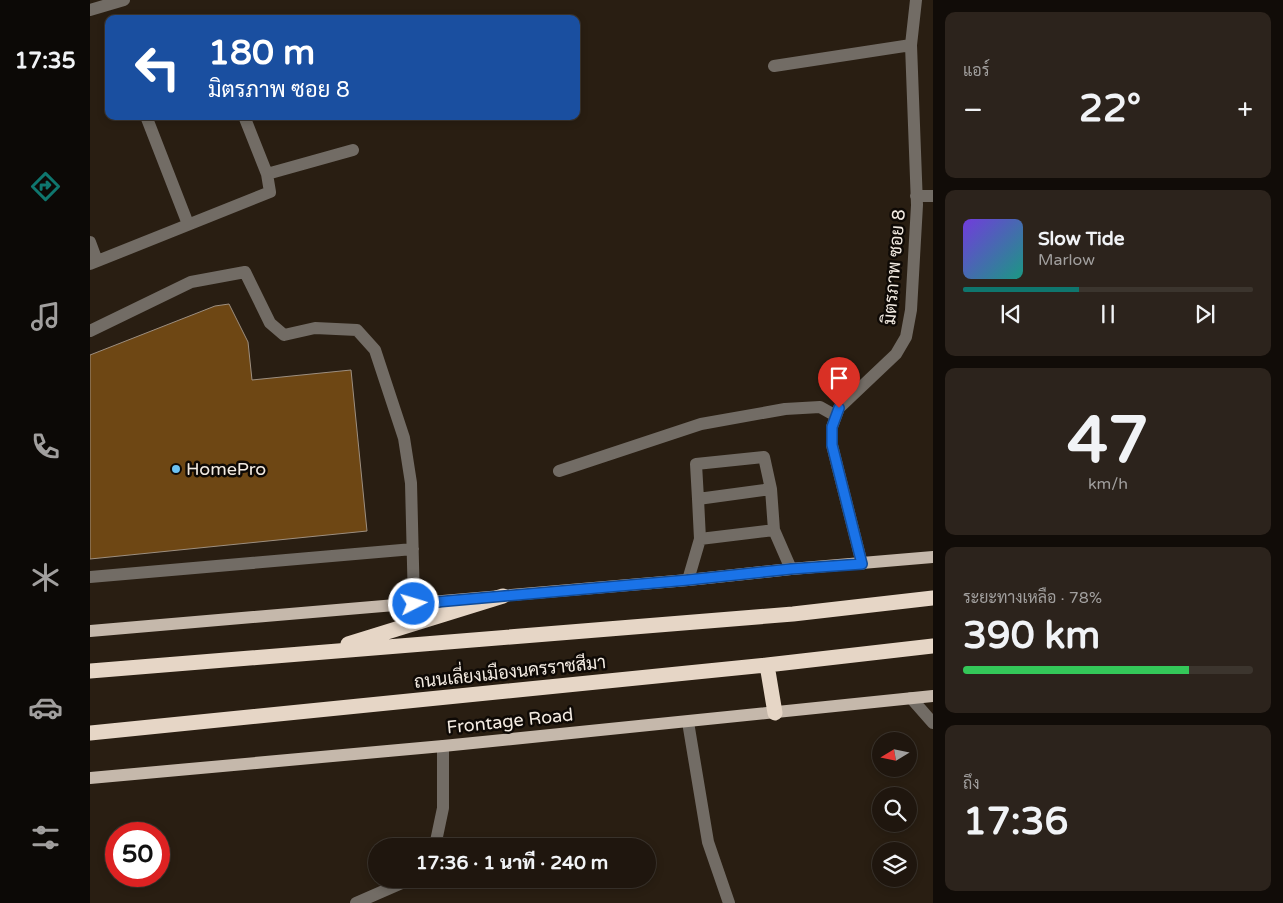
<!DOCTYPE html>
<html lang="th">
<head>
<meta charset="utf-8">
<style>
  :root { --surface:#1f160e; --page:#2c231c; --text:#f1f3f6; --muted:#a19f9e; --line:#3c352e; --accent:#0f766e }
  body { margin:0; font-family:"Varela Round",Sarabun,sans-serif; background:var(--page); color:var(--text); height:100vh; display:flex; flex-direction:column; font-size:19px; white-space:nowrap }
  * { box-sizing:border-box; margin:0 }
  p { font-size:16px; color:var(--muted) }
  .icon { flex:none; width:28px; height:28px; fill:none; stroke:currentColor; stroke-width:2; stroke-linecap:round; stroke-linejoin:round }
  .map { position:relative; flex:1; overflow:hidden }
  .details { display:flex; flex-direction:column; gap:12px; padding:12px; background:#110c08; width:350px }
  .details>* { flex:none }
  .top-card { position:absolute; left:15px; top:15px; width:475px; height:105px; border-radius:10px; box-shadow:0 2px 8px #0003,0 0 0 1px var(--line); background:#1a4fa0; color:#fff; overflow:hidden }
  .needle { width:32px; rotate:260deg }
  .controls { position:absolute; left:782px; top:732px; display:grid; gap:10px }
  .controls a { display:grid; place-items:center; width:45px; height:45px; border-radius:50%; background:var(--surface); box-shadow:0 2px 8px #0003,0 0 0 1px var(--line); font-size:25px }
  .speed { position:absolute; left:15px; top:822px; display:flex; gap:10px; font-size:25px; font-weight:700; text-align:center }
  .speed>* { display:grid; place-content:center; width:65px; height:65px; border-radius:50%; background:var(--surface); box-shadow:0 2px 8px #0003,0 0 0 1px var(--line); line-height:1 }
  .speed .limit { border:8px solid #d22; background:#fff; color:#111 }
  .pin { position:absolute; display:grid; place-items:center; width:42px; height:42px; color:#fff; margin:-51px -21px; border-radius:50% 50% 50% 0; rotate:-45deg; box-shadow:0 0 5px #0007 }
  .pin .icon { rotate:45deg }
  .me { position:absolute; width:55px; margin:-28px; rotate:85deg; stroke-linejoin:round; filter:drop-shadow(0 0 4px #0008) }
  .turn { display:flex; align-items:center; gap:18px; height:105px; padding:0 20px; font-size:22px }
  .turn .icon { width:65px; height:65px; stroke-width:2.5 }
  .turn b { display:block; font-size:35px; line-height:42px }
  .big { font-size:38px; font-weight:800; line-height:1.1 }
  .details .widget { flex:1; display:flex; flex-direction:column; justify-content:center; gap:8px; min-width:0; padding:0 18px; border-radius:10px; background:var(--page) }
  .details .dial { align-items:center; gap:0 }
  .dial b { font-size:65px; line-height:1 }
  .song { display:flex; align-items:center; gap:15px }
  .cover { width:60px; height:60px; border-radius:8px; background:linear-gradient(135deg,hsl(260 70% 55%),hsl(170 70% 35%)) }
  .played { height:5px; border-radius:2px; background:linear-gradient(90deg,var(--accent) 40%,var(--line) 40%) }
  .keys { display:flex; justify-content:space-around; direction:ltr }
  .heat { display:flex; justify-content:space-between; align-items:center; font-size:28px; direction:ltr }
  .charge { height:8px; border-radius:4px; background:linear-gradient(90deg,#34c759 78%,var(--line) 0) }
  .trip { position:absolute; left:278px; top:838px; width:288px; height:50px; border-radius:25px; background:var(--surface); box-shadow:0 2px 8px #0003,0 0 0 1px var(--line); font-weight:800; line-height:50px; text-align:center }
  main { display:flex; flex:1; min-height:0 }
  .menu { display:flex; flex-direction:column; width:90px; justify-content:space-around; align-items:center; background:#0c0906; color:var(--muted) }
  .menu .icon { width:35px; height:35px }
  .menu .on { color:var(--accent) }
  .menu b { font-size:22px; color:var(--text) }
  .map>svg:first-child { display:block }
  .building { fill:#6e4714; stroke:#9d8f80 }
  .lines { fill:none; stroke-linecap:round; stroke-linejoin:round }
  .minor { stroke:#726c65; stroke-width:12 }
  .major { stroke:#c5b8ab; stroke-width:12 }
  .highway { stroke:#e6d6c6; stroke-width:15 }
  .route-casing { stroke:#114b97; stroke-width:12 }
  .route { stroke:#1a73e8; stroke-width:9 }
  .poi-dot { fill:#6cc2f3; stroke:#0e0905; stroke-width:2 }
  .labels { text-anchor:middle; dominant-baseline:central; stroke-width:5; stroke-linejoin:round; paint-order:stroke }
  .street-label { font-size:18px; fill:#f3ebe2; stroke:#0e0905 }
  .poi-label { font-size:18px; fill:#f3ebe2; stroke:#0e0905; text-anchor:start }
</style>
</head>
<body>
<main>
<nav class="menu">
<b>17:35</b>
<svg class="icon on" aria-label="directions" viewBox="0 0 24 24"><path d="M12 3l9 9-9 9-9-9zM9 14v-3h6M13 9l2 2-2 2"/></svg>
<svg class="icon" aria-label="music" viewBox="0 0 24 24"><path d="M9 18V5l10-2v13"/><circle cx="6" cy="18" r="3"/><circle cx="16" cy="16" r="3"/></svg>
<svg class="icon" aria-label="phone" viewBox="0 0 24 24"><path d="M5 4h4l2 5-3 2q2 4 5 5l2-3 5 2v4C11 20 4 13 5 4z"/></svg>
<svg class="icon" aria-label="climate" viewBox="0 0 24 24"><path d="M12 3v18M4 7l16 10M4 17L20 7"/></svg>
<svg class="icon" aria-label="car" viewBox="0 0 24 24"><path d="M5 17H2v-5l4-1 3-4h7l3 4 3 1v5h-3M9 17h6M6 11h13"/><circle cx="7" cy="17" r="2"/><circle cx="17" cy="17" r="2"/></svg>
<svg class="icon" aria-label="filters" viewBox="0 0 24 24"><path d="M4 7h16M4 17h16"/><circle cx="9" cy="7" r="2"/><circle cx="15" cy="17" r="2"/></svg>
</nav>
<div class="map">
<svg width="843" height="903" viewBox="0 0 843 903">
  <rect width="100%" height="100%" fill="#291e12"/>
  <path class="building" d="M139,304L158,342L162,380L261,370L277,531L0,559V355L125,306Z"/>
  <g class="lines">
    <path class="minor" d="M0,10L34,0
      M684,66L821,45
      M56,116L98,224
      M154,116L177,174
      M826,196H843
      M0,242L7,261
      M0,264L180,192L177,174L263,150
      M0,331L101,282L155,272L180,323L194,335L225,328L267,330L285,350L314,438L321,483L324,604
      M469,471L611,424L695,409L730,407L746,416
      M608,499L606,464L674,457L681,489
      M610,539L684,530
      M772,564L742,445V427L749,408L806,354L816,337L821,310L827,205L821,45L826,0
      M0,577L323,549
      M598,580L610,539L608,499L681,489L684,530L701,569
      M821,698L843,723
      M598,722L618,842L639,903
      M345,846L353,808V746
      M266,903L321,879"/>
    <path class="major" d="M0,631L598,580L701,569L843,557
      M0,778L353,746L843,696"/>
    <path class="highway" d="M258,644L413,596
      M677,665L685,713
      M0,671L703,614L843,598
      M0,733L677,665L843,646"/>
  </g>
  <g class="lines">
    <g class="route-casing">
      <path id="route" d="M324,604L598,580L701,569L772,564L742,445V427L749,408"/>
    </g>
    <use href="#route" class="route"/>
  </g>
  <circle class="poi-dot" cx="86" cy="469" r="5"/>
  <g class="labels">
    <g class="street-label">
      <text transform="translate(804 267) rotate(-85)">มิตรภาพ ซอย 8</text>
      <text transform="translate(420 672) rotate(-6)">ถนนเลี่ยงเมืองนครราชสีมา</text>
      <text transform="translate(420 721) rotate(-6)">Frontage Road</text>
    </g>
    <g class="poi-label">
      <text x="96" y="469">HomePro</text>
    </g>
  </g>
</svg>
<div class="controls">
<a><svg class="needle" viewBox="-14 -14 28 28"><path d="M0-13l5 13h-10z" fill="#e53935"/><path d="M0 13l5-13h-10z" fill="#a19f9e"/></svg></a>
<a><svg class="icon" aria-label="search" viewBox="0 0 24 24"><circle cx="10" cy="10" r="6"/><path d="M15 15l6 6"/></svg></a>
<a><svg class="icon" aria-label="layers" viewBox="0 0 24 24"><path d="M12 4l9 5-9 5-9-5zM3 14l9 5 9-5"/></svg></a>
</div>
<div class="speed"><div class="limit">50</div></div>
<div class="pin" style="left:749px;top:408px;background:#d93025"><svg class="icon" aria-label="arrive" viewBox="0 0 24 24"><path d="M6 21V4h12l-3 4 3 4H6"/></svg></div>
<svg class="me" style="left:324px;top:604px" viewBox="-20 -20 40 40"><circle r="17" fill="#1a73e8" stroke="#fff" stroke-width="3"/><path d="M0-11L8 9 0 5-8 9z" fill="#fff"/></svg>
<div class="trip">17:36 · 1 นาที · 240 m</div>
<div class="top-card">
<div class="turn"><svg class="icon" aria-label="left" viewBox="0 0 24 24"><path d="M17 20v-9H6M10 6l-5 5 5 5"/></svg><div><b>180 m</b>มิตรภาพ ซอย 8</div></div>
</div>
</div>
<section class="details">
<div class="widget"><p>แอร์</p>
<div class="heat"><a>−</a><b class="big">22°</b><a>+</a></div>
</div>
<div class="widget">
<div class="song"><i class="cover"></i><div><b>Slow Tide</b><p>Marlow</p></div></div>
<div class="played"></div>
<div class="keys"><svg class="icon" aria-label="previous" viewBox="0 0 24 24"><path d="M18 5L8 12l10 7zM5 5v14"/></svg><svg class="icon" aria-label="pause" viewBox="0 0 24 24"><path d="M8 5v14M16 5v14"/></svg><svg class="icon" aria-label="next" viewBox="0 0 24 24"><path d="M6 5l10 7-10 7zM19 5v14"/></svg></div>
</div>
<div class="widget dial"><b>47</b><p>km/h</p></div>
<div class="widget"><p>ระยะทางเหลือ · 78%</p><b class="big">390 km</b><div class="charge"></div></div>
<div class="widget"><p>ถึง</p><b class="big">17:36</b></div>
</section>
</main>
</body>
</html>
